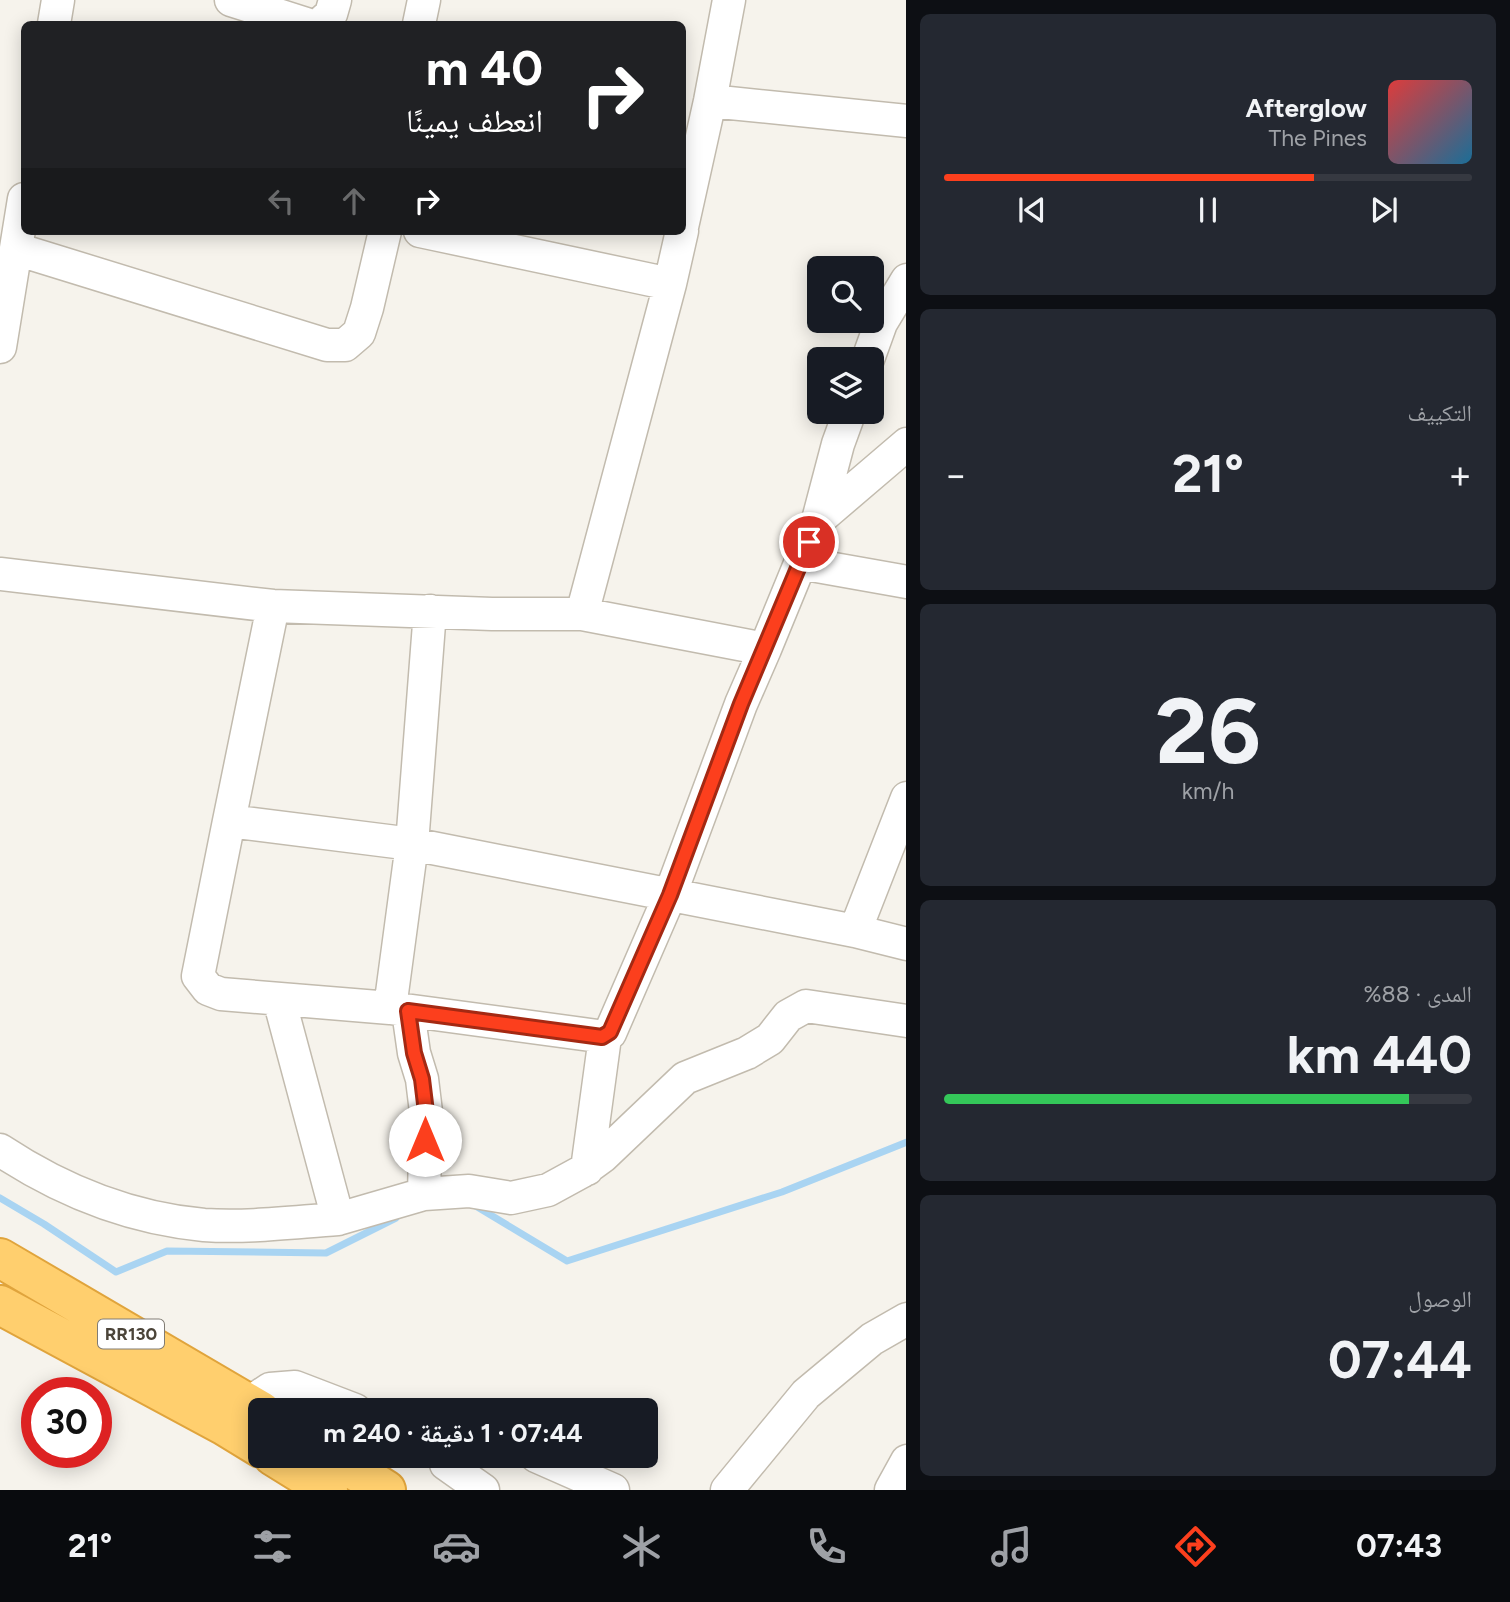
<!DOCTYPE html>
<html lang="ar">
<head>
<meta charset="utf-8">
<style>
  :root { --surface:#171b24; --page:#242831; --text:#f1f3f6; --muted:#9ea1a6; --line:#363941; --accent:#fc3f1d }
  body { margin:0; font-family:Figtree,"Noto Naskh Arabic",sans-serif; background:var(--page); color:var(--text); direction:rtl; height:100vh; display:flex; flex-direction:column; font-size:26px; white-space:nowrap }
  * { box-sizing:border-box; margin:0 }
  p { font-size:23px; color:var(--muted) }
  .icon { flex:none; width:38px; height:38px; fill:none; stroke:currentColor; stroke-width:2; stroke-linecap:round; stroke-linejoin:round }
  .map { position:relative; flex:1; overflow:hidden; direction:ltr }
  .panel { display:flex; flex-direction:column; gap:14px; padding:14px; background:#0d0f14; width:604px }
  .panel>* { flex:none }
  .banner { position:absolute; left:21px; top:21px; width:665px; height:214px; border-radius:10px; box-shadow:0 4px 18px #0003; direction:rtl; background:#202124; color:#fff; overflow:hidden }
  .tools { position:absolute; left:807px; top:256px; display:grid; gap:14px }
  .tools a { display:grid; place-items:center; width:77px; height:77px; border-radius:10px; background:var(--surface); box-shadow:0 4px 18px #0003; font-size:35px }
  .speed { position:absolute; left:21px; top:1377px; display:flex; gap:14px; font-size:35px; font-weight:700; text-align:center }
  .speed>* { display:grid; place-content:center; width:91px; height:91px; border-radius:50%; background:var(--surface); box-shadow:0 4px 18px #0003; line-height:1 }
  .speed .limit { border:10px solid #d22; background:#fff; color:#111 }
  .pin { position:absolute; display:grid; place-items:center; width:60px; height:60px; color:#fff; margin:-30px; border:4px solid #fff; border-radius:50%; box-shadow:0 2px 7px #0007 }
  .me { position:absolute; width:77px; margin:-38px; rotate:0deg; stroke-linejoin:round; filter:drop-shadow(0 0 5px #0008) }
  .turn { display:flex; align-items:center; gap:24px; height:147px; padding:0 28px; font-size:32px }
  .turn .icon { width:91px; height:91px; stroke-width:2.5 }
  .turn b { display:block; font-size:49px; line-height:60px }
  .lanes { display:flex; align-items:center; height:66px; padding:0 28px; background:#0003; justify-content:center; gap:35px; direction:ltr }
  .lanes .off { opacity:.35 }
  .big { font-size:52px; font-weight:700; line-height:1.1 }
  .panel .tile { flex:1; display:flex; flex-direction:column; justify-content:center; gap:10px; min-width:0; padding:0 24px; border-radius:10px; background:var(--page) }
  .panel .dial { align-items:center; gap:0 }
  .dial b { font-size:91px; line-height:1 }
  .song { display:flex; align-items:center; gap:21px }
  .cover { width:84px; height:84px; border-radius:10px; background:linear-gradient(135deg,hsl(0 70% 55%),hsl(200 70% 35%)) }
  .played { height:7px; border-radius:4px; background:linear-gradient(90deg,var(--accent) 70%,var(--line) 70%) }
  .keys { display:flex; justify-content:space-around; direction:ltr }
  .heat { display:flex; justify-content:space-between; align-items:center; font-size:38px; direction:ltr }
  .charge { height:10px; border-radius:5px; background:linear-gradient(90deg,#34c759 88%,var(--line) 0) }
  .trip { position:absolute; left:248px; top:1398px; width:410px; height:70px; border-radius:10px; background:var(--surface); box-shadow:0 4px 18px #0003; font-weight:700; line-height:70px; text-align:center; direction:rtl }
  .tabs { display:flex; height:112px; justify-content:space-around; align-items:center; background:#090b0e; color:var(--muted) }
  .tabs .icon { width:49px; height:49px }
  .tabs .selected { color:var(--accent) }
  .tabs b { font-size:32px; color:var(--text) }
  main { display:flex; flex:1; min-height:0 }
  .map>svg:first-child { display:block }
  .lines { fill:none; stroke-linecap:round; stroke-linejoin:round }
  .stream { stroke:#a9d4f2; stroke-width:7 }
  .minor-casing { stroke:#c2bbae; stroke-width:35 }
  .highway-casing { stroke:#e0a43c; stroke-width:42 }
  .minor { stroke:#fff; stroke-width:32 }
  .highway { stroke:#ffcf6e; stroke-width:38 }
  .route-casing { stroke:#a42913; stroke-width:18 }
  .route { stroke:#fc3f1d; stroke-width:12 }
  .labels { text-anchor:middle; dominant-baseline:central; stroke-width:7; stroke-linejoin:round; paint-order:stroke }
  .shield { fill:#fff; stroke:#817c74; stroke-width:2 }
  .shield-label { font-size:18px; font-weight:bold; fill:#4b4439 }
</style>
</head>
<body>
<main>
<section class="panel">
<div class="tile">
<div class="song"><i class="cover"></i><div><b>Afterglow</b><p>The Pines</p></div></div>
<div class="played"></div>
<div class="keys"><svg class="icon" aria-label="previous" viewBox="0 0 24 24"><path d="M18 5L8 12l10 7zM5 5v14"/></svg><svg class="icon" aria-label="pause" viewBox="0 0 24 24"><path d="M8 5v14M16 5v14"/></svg><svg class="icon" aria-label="next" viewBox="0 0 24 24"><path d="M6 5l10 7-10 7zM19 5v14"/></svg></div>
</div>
<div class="tile"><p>التكييف</p>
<div class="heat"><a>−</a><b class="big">21°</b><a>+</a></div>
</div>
<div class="tile dial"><b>26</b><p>km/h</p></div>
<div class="tile"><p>المدى · 88%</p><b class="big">440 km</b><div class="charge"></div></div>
<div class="tile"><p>الوصول</p><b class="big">07:44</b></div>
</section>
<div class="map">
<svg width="907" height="1490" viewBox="0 0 907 1490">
  <rect width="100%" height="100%" fill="#f6f3ec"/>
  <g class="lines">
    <path class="stream" d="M0,1198L44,1224L116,1272L167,1251L326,1253L396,1218
      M474,1205L567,1261L782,1192L907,1142"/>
    <g class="minor-casing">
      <path id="minor" d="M231,0L306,24
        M54,24L58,0
        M320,24L331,14L335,0
        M419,24L424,0
        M710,101L907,121
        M682,227L710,101L729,0
        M420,231L670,284L682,231
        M16,249L327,345H345L359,333L367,308L385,231
        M0,347L24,199
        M868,359L881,323L907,280
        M818,520L838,444L850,411
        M800,563L907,582
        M0,574L273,606L492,614H582L765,649L818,520L907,444
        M273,606L229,821L412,844L855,931L907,798
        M582,614L670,284
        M229,821L198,976L208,989L221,994L390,1008L605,1037L610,1033L670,895L741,704L765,649
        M855,931L907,944
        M390,1008L412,844L430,611
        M408,1011L414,1053L422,1079L426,1112L424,1194
        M0,1150C62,1191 129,1218 204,1225C248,1228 294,1222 338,1219L279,999
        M587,1169L605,1037
        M338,1219L424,1194L469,1191L511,1198L548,1190L581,1172L603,1156L685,1078L747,1053L770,1039L788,1016L806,1006L907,1021
        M249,1403L270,1389L295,1387L355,1410
        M536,1456L613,1490
        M446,1464L483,1490
        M727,1490L806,1394L872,1339L907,1319
        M891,1490L907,1461"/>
    </g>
    <g class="highway-casing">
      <path id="highway" d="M0,1258L261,1411
        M0,1305L225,1426L261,1448
        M273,1456L328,1490
        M332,1456L386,1490"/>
    </g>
    <use href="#minor" class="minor"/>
    <use href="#highway" class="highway"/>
  </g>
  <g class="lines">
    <g class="route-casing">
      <path id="route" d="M425,1140L426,1112L422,1079L414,1053L408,1011L602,1037L610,1032L670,895L741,704L809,542"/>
    </g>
    <use href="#route" class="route"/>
  </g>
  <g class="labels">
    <rect class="shield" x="98" y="1319.5" width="66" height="29" rx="5"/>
    <g class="shield-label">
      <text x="131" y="1334">RR130</text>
    </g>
  </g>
</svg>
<div class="tools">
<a><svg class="icon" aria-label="search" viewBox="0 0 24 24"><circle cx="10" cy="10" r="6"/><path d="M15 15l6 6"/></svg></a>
<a><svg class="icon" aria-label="layers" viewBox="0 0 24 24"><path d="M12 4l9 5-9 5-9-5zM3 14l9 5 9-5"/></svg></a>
</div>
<div class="speed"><div class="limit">30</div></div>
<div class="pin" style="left:809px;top:542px;background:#d93025"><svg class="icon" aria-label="arrive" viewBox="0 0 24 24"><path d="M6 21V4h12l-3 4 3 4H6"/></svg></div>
<svg class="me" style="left:425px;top:1140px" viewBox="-20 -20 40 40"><circle r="19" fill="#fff"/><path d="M0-13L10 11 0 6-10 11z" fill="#fc3f1d"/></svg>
<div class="trip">07:44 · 1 دقيقة · 240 m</div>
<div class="banner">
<div class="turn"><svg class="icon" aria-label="right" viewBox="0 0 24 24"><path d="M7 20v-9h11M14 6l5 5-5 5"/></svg><div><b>40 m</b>انعطف يمينًا</div></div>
<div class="lanes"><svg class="icon off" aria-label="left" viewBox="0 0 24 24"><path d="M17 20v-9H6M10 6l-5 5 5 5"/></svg><svg class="icon off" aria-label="ahead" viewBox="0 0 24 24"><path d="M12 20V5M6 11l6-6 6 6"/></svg><svg class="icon" aria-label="right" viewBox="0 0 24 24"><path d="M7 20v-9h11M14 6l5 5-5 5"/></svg></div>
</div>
</div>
</main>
<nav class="tabs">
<b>07:43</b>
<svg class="icon selected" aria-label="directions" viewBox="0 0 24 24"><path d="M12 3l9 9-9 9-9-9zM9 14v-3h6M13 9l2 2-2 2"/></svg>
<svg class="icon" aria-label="music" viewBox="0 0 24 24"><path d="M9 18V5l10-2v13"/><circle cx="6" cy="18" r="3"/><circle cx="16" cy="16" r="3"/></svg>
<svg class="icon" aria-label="phone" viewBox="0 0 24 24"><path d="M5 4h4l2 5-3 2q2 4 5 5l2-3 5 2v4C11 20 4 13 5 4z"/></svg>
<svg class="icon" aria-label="climate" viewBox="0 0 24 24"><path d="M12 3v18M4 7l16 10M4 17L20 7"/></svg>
<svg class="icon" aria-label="car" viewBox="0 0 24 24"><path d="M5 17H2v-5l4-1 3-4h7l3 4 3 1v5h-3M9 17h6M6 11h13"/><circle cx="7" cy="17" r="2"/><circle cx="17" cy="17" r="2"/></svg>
<svg class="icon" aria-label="filters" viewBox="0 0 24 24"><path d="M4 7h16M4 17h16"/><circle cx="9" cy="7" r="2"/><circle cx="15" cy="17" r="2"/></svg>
<b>21°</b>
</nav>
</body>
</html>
